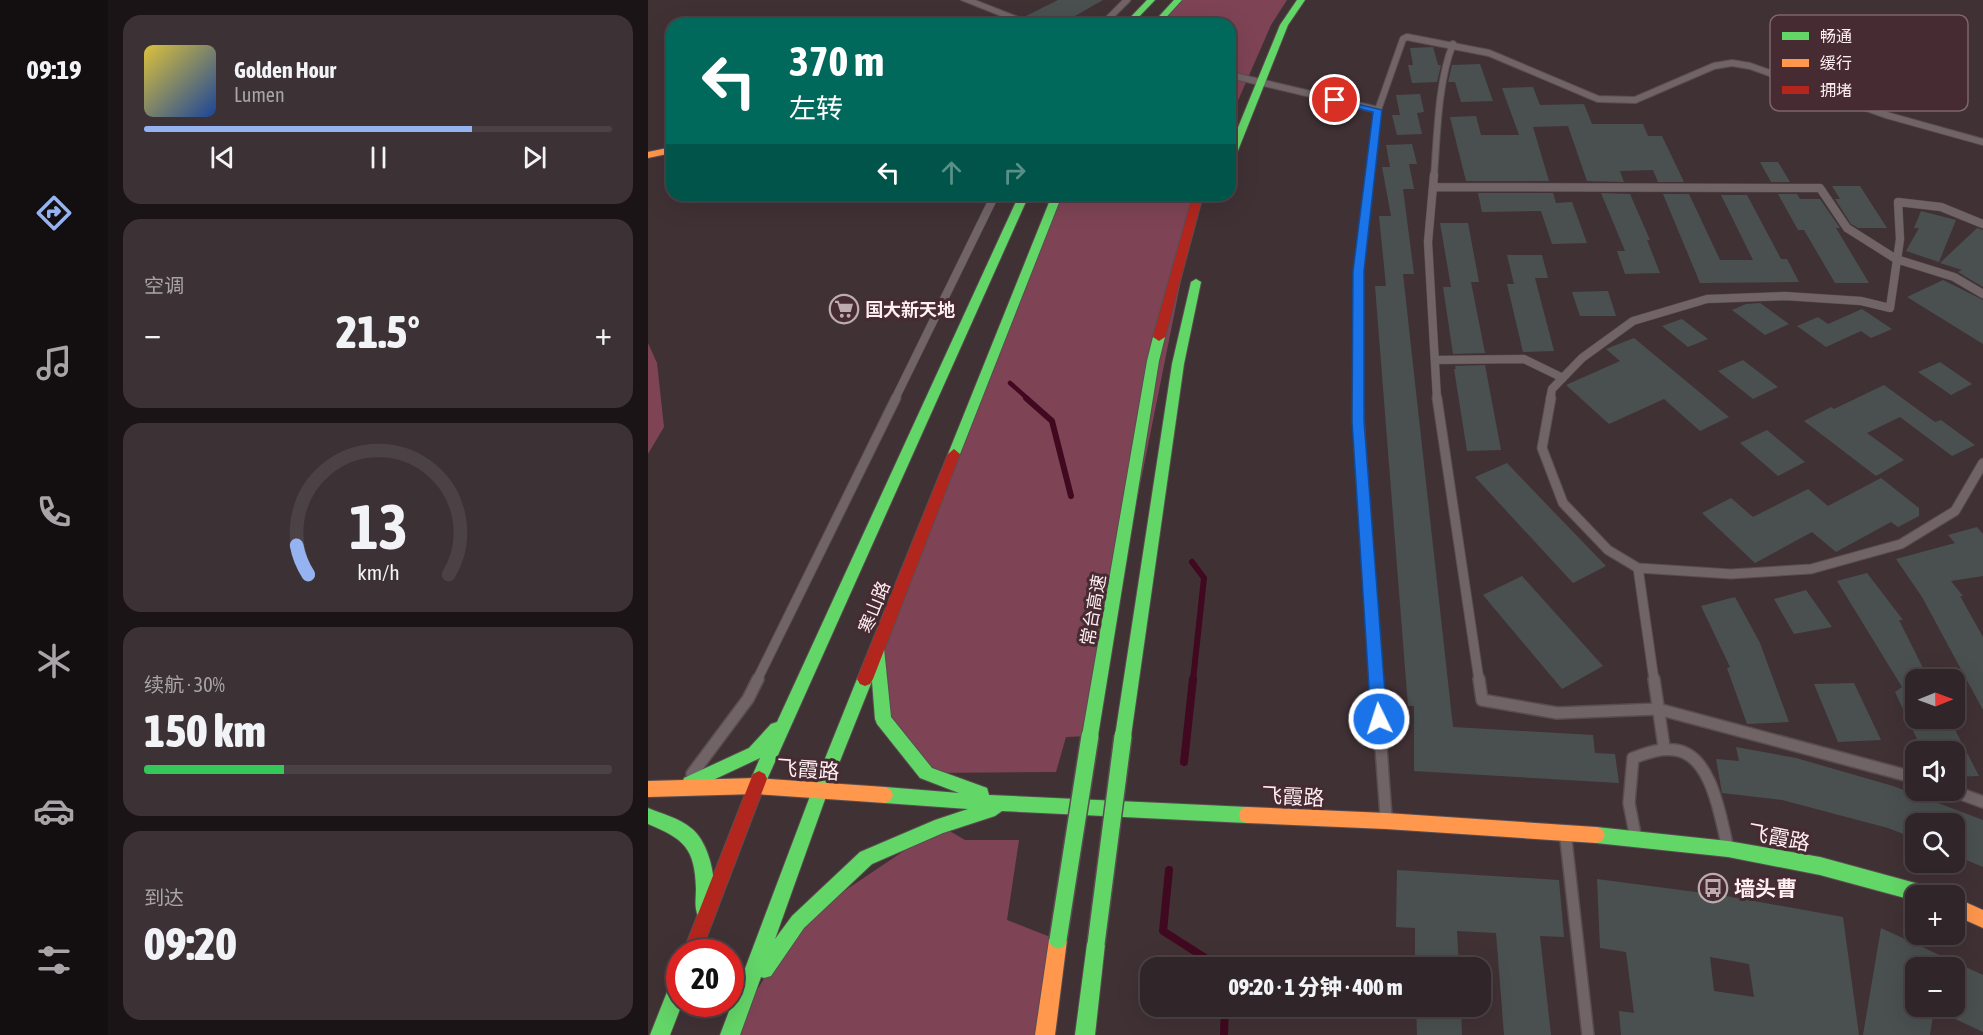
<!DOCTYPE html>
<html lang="zh">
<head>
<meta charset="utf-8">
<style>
  :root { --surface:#302528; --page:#3c3134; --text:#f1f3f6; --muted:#a8a5a8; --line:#4b4245; --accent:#95b2f1 }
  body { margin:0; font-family:"Asap Condensed","Noto Sans SC",sans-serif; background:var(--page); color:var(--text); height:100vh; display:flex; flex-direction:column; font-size:22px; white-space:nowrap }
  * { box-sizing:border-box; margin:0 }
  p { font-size:20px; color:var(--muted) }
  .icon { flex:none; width:33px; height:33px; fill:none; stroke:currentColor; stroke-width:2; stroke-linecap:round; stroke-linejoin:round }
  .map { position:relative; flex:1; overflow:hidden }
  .details { display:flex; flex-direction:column; gap:15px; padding:15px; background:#1a1416; width:540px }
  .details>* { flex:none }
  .guide { position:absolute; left:18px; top:18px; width:570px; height:183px; border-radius:18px; box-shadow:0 6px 24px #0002,0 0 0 2px var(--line); background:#00695c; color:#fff; overflow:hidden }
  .needle { width:39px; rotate:89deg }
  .fabs { position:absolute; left:1257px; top:669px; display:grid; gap:12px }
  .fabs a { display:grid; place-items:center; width:60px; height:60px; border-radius:12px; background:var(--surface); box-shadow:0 6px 24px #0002,0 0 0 2px var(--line); font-size:30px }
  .speed { position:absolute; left:18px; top:939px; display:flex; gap:12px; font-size:30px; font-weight:700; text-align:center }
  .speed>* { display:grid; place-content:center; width:78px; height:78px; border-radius:50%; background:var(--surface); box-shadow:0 6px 24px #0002,0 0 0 2px var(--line); line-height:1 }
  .speed .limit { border:9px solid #d22; background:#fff; color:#111 }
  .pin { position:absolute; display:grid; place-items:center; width:51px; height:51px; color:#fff; margin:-26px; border:3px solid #fff; border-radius:50%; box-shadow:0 2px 6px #0007 }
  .me { position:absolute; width:66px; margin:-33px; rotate:356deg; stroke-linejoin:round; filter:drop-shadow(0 0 4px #0008) }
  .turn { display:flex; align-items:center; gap:21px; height:126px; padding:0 24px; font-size:27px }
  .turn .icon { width:78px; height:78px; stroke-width:2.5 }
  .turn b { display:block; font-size:42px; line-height:51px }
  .lanes { display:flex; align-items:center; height:57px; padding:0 24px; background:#0003; justify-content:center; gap:30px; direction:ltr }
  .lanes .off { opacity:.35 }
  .big { font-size:45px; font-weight:800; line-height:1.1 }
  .details .tile { flex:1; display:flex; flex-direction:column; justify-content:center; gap:9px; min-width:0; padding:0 21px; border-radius:18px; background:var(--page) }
  .details .dial { align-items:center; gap:0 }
  .dial svg { height:156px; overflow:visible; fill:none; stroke:var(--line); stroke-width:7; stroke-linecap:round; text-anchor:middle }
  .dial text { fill:var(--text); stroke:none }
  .song { display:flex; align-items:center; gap:18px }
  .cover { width:72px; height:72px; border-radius:9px; background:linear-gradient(135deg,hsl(50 70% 55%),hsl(220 70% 35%)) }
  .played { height:6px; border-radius:3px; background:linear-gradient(90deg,var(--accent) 70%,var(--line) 70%) }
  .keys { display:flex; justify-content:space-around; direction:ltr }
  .heat { display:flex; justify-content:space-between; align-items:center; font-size:33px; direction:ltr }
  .charge { height:9px; border-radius:4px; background:linear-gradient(90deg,#34c759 30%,var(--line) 0) }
  .trip { position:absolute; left:492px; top:957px; width:351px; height:60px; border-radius:18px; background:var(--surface); box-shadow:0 6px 24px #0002,0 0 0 2px var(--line); font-weight:800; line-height:60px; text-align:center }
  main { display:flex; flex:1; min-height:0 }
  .menu { display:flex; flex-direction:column; width:108px; justify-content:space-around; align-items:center; background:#130f10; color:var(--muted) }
  .menu .icon { width:42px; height:42px }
  .menu .on { color:var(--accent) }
  .menu b { font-size:27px; color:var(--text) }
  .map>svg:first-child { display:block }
  .green { fill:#7e4456 }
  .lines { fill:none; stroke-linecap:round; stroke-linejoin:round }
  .stream-far2 { stroke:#40091f; stroke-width:4.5 }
  .stream-far1 { stroke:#40091f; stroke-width:6 }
  .stream { stroke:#40091f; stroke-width:8 }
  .building { fill:#4a5050; fill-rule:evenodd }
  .lane-far3-casing { stroke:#594d50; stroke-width:8 }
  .lane-far2-casing { stroke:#594d50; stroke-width:9 }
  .lane-far1-casing { stroke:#594d50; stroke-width:11 }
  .lane-casing { stroke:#594d50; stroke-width:14 }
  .street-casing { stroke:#594d50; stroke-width:2 }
  .fast-casing { stroke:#594d50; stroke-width:2 }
  .slow-casing { stroke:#594d50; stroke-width:2 }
  .jam-casing { stroke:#594d50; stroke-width:2 }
  .lane-far3 { stroke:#706467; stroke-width:6 }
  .lane-far2 { stroke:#706467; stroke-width:8 }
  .lane-far1 { stroke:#706467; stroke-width:9 }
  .lane { stroke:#706467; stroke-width:11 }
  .street { fill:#706467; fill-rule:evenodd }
  .fast { fill:#63d668; fill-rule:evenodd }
  .slow { fill:#ff974d; fill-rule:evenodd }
  .jam { fill:#b3261e; fill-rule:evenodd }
  .fast-bridge-casing { stroke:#594d50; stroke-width:20; stroke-linecap:butt }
  .fast-bridge { stroke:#63d668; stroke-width:17 }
  .route { fill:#1a73e8; stroke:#114b97; stroke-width:1.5 }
  .labels { text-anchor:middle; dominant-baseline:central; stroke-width:6; stroke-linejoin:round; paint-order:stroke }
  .poi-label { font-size:18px; font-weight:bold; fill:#feeff2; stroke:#462b32; text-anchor:start }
  .street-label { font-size:18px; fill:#feeff2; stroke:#462b32 }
  .near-street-label { font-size:21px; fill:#feeff2; stroke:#462b32 }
  .near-poi-label { font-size:21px; font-weight:bold; fill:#feeff2; stroke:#462b32; text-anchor:start }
  .key { fill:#462b32; stroke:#7d666c; stroke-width:1.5 }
  .key-label { font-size:16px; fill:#feeff2 }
</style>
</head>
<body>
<main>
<nav class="menu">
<b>09:19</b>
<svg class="icon on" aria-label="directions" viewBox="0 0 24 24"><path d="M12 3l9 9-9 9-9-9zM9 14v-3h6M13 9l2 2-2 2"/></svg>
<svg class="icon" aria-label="music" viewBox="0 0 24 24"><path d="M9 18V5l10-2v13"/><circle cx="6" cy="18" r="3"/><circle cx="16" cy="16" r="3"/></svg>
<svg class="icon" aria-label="phone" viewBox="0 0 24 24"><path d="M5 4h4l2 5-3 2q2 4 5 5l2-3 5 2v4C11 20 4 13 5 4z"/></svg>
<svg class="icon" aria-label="climate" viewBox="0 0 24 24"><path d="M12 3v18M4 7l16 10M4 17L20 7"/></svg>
<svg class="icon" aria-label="car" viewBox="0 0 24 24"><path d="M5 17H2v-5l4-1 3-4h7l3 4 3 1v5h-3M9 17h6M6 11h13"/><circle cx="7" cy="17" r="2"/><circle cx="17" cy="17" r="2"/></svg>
<svg class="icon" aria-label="filters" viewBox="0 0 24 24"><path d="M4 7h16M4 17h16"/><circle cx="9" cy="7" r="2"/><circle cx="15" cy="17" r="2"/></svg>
</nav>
<section class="details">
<div class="tile">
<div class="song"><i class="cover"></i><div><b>Golden Hour</b><p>Lumen</p></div></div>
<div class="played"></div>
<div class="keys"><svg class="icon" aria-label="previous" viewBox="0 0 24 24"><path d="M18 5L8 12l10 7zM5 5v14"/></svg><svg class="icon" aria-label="pause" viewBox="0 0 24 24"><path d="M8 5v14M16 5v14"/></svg><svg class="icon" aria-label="next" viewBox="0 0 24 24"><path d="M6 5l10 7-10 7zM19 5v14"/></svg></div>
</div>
<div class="tile"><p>空调</p>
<div class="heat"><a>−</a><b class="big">21.5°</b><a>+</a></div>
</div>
<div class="tile dial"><svg viewBox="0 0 100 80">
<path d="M14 69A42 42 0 1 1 86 69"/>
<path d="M14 69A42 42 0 0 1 8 54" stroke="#95b2f1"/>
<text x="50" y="56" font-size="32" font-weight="700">13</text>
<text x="50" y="72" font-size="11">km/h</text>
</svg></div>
<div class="tile"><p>续航 · 30%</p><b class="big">150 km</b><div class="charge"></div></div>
<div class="tile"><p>到达</p><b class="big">09:20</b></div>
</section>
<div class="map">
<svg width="1335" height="1035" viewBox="0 0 1335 1035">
  <rect width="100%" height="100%" fill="#403135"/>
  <path class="green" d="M530,0H639L623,25L582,119V24H508Z
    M409,195H550L442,736L418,737L408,772L278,773L235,719L229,648Z
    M0,343L9,363L16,427L0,454Z
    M293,826L317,840H371L359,920L410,940L397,1035H82L150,922Z"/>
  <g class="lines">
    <path class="stream-far2" d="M362,383L380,399"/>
    <path class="stream-far1" d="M378,398L404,421L423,496
      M544,562L556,578L545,680"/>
    <path class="stream" d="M536,762L545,679
      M521,870L515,931L573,968
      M576,1035L577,1006"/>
  </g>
  <path class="building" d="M410,0H455L413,24H392L376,17Z
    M785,47L790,65H793L789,82L764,83L760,65H765L762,48Z
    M832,64L845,101L813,102L807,82H800L804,65Z
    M885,87L892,105L936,104L944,124H995L1000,136H1014L1036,182H1010L1005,170L972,171L976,182L939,181L920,126L885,127L901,181H818L802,117L828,116L833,135H871L854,88Z
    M772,94L776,112L769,113L774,134L749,135L744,115H752L748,95Z
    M764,144L769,164H761L766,189H755L766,274H755L805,727L945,735L947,753L967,754L971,783L766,771V706H760L727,286H738L731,216H743L734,167H742L738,145Z
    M1112,162H1130L1142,182H1123Z
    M1184,186H1212L1239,228H1210L1203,224L1187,199H1192Z
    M830,193H905L908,203L924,202L939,243L904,244L893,211L834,212Z
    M953,193L982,194L1002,240H999L1012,273L977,274L969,251H977Z
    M1015,194H1041L1072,260H1105L1073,195H1099L1133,259H1139L1151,282L1052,283Z
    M1130,194H1149L1152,199H1172L1192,228H1188L1221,283H1187L1156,230H1150Z
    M1273,211L1308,220L1291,262L1258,251L1271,228H1266Z
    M792,223H820L831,282H823L837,353L805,354L795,287H803Z
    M1329,228L1335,230V287L1310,272L1314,270L1292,263Z
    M859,255H894L900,278H887L906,351L875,352L859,284H866Z
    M1295,280L1335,300V344L1259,297Z
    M960,291L968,316H932L924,292Z
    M1112,303L1141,324L1117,335L1084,310L1098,304Z
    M1214,309L1244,329L1223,338L1213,331L1178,347L1149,326L1170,317L1180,324Z
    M1034,319L1060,339L1040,347L1014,326Z
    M986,338L1044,386L1081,417L1052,431L1016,399L961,424L918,385L972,361L958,349Z
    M1095,360L1130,387L1105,399L1070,371Z
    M1292,362L1324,384L1303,395L1270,372Z
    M837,365L853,450L819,451L806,369H808L807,366Z
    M1236,385L1287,422L1293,420L1327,445L1304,456L1252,417L1219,433L1256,460L1228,476L1156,421L1183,407L1186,409Z
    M1119,430L1157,462L1130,476L1092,443Z
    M859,463L902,508L958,566L925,583L827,477Z
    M1233,478L1271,508V516L1250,527L1243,522L1188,552L1164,532L1107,563L1054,513L1083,498L1105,517L1160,489L1180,506Z
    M1329,527L1335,534V576L1303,581L1315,596H1312L1335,637V710L1274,597L1248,559L1307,543L1300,535Z
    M1219,573L1255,620H1251L1281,680H1268V718H1301L1331,776L1306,777V752H1275L1247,692L1254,687L1189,581Z
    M874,576L955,666L914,689L835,595Z
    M1158,590L1184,627L1146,634L1126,599Z
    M1087,597L1112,643L1141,722L1099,724L1079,668L1082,667L1053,606Z
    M1206,683L1233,740L1190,742L1166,684Z
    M1088,747L1148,758L1245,786L1335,820V867L1306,855V824H1268V839L1240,828L1134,800L1074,793L1068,759L1091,761Z
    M749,870L911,880L916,937L892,936L903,1035H856L848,933L809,931L811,968H767V928L748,927Z
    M949,879L1078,896L1195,917L1211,1035H973L971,1011L986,1013L978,952L952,948ZM1062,957L1101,964L1106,997L1066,991Z
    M1233,928L1335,975V1032L1286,1009L1282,1035H1215ZM1268,968H1306V1006H1268Z
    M768,1006H813L814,1035H769Z"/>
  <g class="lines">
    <g class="lane-far3-casing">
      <path id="lane-far3" d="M455,24L479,0
        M582,75L730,110
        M722,177L730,110L755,39L759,37L841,53L950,99L987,100L1066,66L1084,63L1102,66L1238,115L1335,142
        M786,177C789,137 790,80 805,44"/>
    </g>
    <g class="lane-far2-casing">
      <path id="lane-far2" d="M786,175L780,242L789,399
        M785,187L1172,188L1199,228L1248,259L1306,277L1335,294
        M787,360L876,359L915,378
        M247,399L347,195
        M710,399V271L722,175
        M902,399L904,389L934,358L985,321L1059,299L1137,296L1213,301L1242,308L1252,239L1250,202L1293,207L1335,224"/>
    </g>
    <g class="lane-far1-casing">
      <path id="lane-far1" d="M710,398L728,680
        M789,398L831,680
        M903,398L894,448L915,503L960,550L990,568L1083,574L1163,569L1253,544L1307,511L1335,463
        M990,568L1006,680
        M109,680L248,398"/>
    </g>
    <g class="lane-casing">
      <path id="lane" d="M728,679L738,816
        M831,679L834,700L909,713L1010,709L1268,778
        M1006,679L1016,747
        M44,774L100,699L110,679
        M1302,790L1335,802
        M987,834L981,803L985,758C999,753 1012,748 1027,750C1063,754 1072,815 1079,844
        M918,840L940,1035"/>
    </g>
    <g class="street-casing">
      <path id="street" d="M313,0H327L388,24H373Z"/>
    </g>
    <g class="fast-casing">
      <path id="fast" d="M499,0H507L484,24H476Z
        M526,0H534L512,24H504Z
        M649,0H657L640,25L587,158L582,161V147L632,25Z
        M371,195H381L117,784L111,787L105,784L103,779L112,758L48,788L42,791L36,788L34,783L36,778L101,748L123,724L129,722Z
        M404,195H414L312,454L306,459L301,457L300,454Z
        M548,279L553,282L536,364L483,736L481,741L475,743L469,741L467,736L524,364L543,282Z
        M511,333L517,337L511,361L450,736L448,741L442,743L436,741L434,736L499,361L505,337Z
        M229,642L234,644L236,648L243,717L284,768L339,788L341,795L599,807L605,809L607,815L605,821L599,823L354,811L347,816L295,833L224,864L156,928L123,976L116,978L113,977L92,1035H72L164,791L209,679L212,674L217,672L224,677L222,648L224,644ZM224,681L227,719L229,724L272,778L311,793L237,787L231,790L229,795L231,800L237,803L320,809L287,820L212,852L144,916L127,939L180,791Z
        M0,808C14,814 31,818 43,828C64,844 72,893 62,916L56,919L50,916C46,907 48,898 48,889C47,848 36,839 0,824Z
        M948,827L1080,841L1172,857L1282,887L1288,890L1291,896H1268V901L1172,875L1080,857L948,843L942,841L939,835L942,829Z
        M448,935L454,938L457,944L447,1035H427L439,944L442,938Z
        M32,975V1004H34L22,1035H2L25,977Z"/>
    </g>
    <g class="slow-casing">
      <path id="slow" d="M24,147V153L0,158V152Z
        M108,778L237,787L243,790L245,795L243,800L237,803L108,794L0,797V781Z
        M599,807L738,813L948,827L954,829L957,835L954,841L948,843L738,829L599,823L593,821L591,815L593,809Z
        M1306,897L1335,910V928L1306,915Z
        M410,931L416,934L419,940L407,1035H387L401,940L404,934Z"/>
    </g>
    <g class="jam-casing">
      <path id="jam" d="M545,195H555L517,337L511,341L505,337Z
        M306,449L312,454L225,679L222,684L217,686L212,684L209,679L300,454Z
        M111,771L117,774L119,779L53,952H35L103,779L105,774Z"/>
    </g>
    <use href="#lane-far3" class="lane-far3"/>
    <use href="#lane-far2" class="lane-far2"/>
    <use href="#lane-far1" class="lane-far1"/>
    <use href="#lane" class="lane"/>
    <use href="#street" class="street"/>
    <use href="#fast" class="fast"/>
    <use href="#slow" class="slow"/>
    <use href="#jam" class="jam"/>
    <g class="fast-bridge-casing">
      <path id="fast-bridge" d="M410,940L442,736
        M448,944L475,736"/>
    </g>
    <use href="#fast-bridge" class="fast-bridge"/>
  </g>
  <path class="route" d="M684,98L734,110L716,271V421L739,719L737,724L731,726L726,724L723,719L704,421L705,271L725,112L684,102Z"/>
  <defs>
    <g id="supermarket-ring" transform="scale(1.5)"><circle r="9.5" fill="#462b32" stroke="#bcacb0" stroke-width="1.5"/><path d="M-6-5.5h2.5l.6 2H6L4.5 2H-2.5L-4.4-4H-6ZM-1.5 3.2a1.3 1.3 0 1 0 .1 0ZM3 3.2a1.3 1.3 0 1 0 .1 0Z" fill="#bcacb0"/></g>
    <g id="bus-ring" transform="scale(1.5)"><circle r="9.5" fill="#462b32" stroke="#bcacb0" stroke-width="1.5"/><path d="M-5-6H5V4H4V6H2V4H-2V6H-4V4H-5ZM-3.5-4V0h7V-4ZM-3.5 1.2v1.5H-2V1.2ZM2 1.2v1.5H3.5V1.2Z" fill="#bcacb0"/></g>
  </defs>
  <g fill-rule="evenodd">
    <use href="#supermarket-ring" x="196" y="309"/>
    <use href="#bus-ring" x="1065" y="888"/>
  </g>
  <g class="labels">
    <g class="poi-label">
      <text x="217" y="309">国大新天地</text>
    </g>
    <g class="street-label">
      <text transform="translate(226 607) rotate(-68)">寒山路</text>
      <text transform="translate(445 610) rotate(-80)">常台高速</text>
    </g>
    <g class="near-street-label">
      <text transform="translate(160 769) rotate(4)">飞霞路</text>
      <text transform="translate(645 796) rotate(3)">飞霞路</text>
      <text transform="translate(1131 837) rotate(11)">飞霞路</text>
    </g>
    <g class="near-poi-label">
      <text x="1086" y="888">墙头曹</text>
    </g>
  </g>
  <rect x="1122" y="15" width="198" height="96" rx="9" class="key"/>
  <rect x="1134" y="32" width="27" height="8" fill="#63d668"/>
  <rect x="1134" y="59" width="27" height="8" fill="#ff974d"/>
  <rect x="1134" y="86" width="27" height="8" fill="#b3261e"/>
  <g class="key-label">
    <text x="1172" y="42">畅通</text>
    <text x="1172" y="69">缓行</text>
    <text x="1172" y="96">拥堵</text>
  </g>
</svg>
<div class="fabs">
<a><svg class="needle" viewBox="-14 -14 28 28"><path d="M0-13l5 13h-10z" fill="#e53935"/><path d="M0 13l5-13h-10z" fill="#a8a5a8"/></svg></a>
<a><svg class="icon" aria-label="sound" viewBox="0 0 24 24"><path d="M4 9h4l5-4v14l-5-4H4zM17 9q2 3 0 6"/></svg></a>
<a><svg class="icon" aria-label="search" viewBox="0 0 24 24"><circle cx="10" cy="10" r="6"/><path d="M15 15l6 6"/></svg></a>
<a>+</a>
<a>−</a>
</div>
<div class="speed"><div class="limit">20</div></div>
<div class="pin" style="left:687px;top:100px;background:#d93025"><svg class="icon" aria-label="arrive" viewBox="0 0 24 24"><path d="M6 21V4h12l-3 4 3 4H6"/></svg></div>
<svg class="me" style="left:731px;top:719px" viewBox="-20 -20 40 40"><circle r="17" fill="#1a73e8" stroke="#fff" stroke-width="3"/><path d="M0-11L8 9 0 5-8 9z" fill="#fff"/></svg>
<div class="trip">09:20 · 1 分钟 · 400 m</div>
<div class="guide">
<div class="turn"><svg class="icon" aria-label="left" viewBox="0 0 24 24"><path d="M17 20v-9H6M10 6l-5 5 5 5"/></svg><div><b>370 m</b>左转</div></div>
<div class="lanes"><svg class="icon" aria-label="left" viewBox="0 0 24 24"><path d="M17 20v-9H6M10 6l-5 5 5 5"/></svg><svg class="icon off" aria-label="ahead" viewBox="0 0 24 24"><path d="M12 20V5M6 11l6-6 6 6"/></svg><svg class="icon off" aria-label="right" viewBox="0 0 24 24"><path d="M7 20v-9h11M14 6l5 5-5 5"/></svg></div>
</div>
</div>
</main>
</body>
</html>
